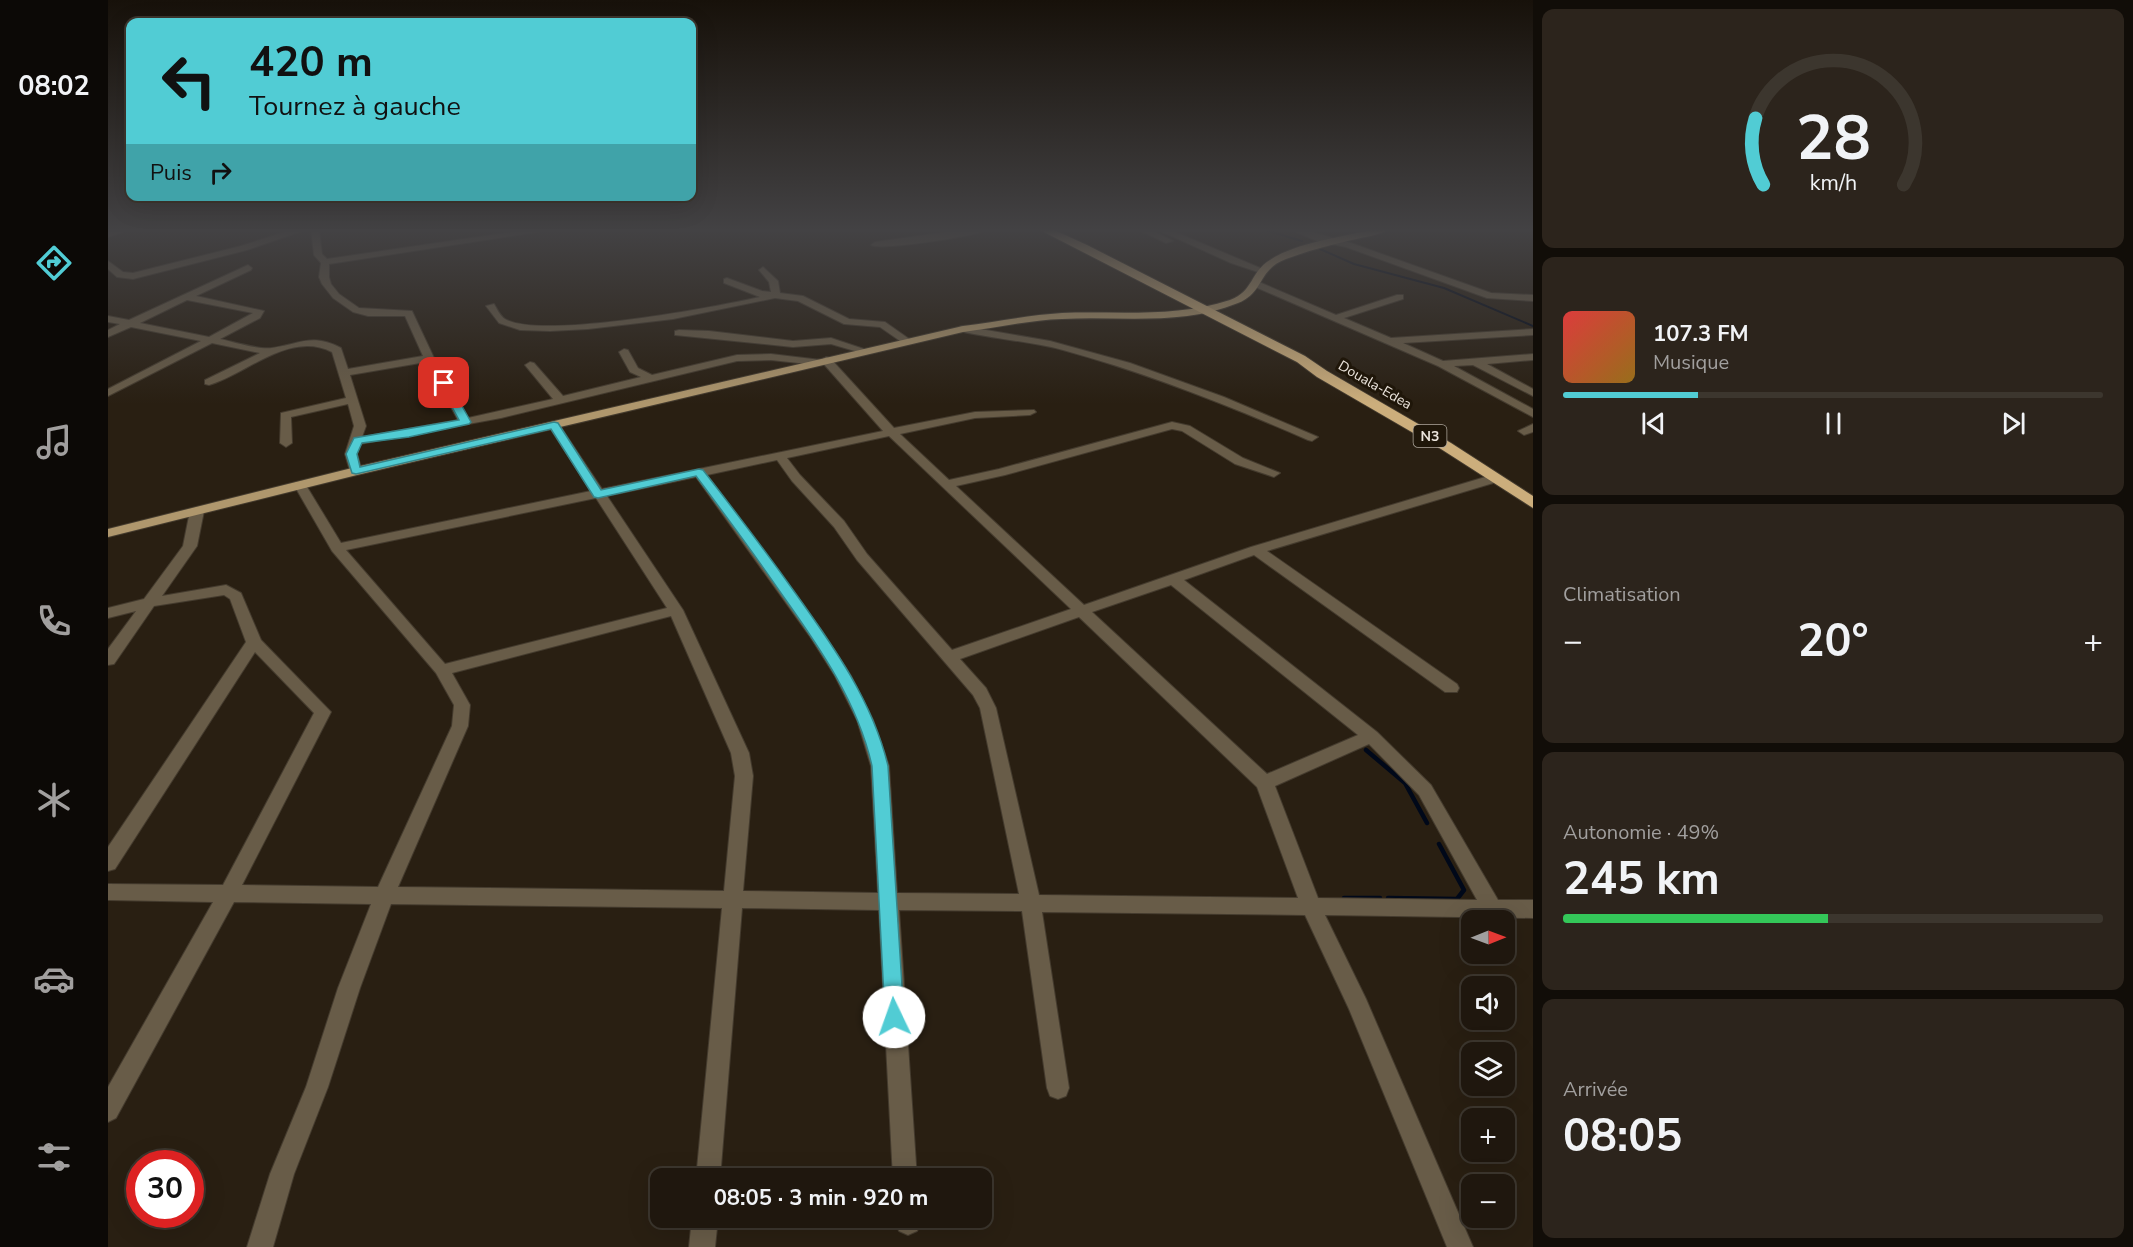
<!DOCTYPE html>
<html lang="fr">
<head>
<meta charset="utf-8">
<style>
  :root { --surface:#1f170e; --page:#2c241c; --text:#f1f3f6; --muted:#a19f9e; --line:#3c362e; --accent:#51ccd4 }
  body { margin:0; font-family:"Nunito Sans",sans-serif; background:var(--page); color:var(--text); height:100vh; display:flex; flex-direction:column; font-size:22px; white-space:nowrap }
  * { box-sizing:border-box; margin:0 }
  p { font-size:20px; color:var(--muted) }
  .icon { flex:none; width:33px; height:33px; fill:none; stroke:currentColor; stroke-width:2; stroke-linecap:round; stroke-linejoin:round }
  .map { position:relative; flex:1; overflow:hidden }
  .side { display:flex; flex-direction:column; gap:9px; padding:9px; background:#110d08; width:600px }
  .side>* { flex:none }
  .hud { position:absolute; left:18px; top:18px; width:570px; height:183px; border-radius:12px; box-shadow:0 6px 24px #0002,0 0 0 2px var(--line); background:#51ccd4; color:#111; overflow:hidden }
  .needle { width:39px; rotate:89deg }
  .tools { position:absolute; left:1353px; top:910px; display:grid; gap:12px }
  .tools a { display:grid; place-items:center; width:54px; height:54px; border-radius:12px; background:var(--surface); box-shadow:0 6px 24px #0002,0 0 0 2px var(--line); font-size:30px }
  .speed { position:absolute; left:18px; top:1150px; display:flex; gap:12px; font-size:30px; font-weight:700; text-align:center }
  .speed>* { display:grid; place-content:center; width:78px; height:78px; border-radius:50%; background:var(--surface); box-shadow:0 6px 24px #0002,0 0 0 2px var(--line); line-height:1 }
  .speed .limit { border:9px solid #d22; background:#fff; color:#111 }
  .pin { position:absolute; display:grid; place-items:center; width:51px; height:51px; color:#fff; margin:-26px; border-radius:12px; box-shadow:0 3px 9px #0006 }
  .me { position:absolute; width:66px; margin:-33px; rotate:357deg; stroke-linejoin:round; filter:drop-shadow(0 0 4px #0008) }
  .turn { display:flex; align-items:center; gap:21px; height:126px; padding:0 24px; font-size:27px }
  .turn .icon { width:78px; height:78px; stroke-width:2.5 }
  .turn b { display:block; font-size:42px; line-height:51px }
  .then { display:flex; align-items:center; height:57px; padding:0 24px; background:#0003; gap:12px; font-size:22px }
  .big { font-size:45px; font-weight:700; line-height:1.1 }
  .side .widget { flex:1; display:flex; flex-direction:column; justify-content:center; gap:9px; min-width:0; padding:0 21px; border-radius:12px; background:var(--page) }
  .side .dial { align-items:center; gap:0 }
  .dial svg { height:156px; overflow:visible; fill:none; stroke:var(--line); stroke-width:7; stroke-linecap:round; text-anchor:middle }
  .dial text { fill:var(--text); stroke:none }
  .song { display:flex; align-items:center; gap:18px }
  .cover { width:72px; height:72px; border-radius:9px; background:linear-gradient(135deg,hsl(0 70% 55%),hsl(40 70% 35%)) }
  .played { height:6px; border-radius:3px; background:linear-gradient(90deg,var(--accent) 25%,var(--line) 25%) }
  .keys { display:flex; justify-content:space-around; direction:ltr }
  .heat { display:flex; justify-content:space-between; align-items:center; font-size:33px; direction:ltr }
  .charge { height:9px; border-radius:4px; background:linear-gradient(90deg,#34c759 49%,var(--line) 0) }
  .trip { position:absolute; left:542px; top:1168px; width:342px; height:60px; border-radius:12px; background:var(--surface); box-shadow:0 6px 24px #0002,0 0 0 2px var(--line); font-weight:700; line-height:60px; text-align:center }
  main { display:flex; flex:1; min-height:0 }
  .tabs { display:flex; flex-direction:column; width:108px; justify-content:space-around; align-items:center; background:#0c0906; color:var(--muted) }
  .tabs .icon { width:42px; height:42px }
  .tabs .active { color:var(--accent) }
  .tabs b { font-size:27px; color:var(--text) }
  .map>svg:first-child { display:block }
  .lines { fill:none; stroke-linecap:round; stroke-linejoin:round }
  .stream-far1 { stroke:#000819; stroke-width:2 }
  .stream { stroke:#000819; stroke-width:4.5 }
  .minor-casing { stroke:#443b2e; stroke-width:2 }
  .major-casing { stroke:#443b2e; stroke-width:2 }
  .highway-casing { stroke:#443b2e; stroke-width:2 }
  .minor { fill:#685c48; fill-rule:evenodd }
  .major { fill:#af976d; fill-rule:evenodd }
  .highway { fill:#ccae7c; fill-rule:evenodd }
  .route { fill:#51ccd4; stroke:#35858a; stroke-width:1.5 }
  .labels { text-anchor:middle; dominant-baseline:central; stroke-width:6; stroke-linejoin:round; paint-order:stroke }
  .far-street-label { font-size:14px; fill:#ece5dd; stroke:#1f1609 }
  .shield { fill:#1f1609; stroke:#aea79d; stroke-width:1.5 }
  .shield-label { font-size:14px; font-weight:bold; fill:#ece5dd }
</style>
</head>
<body>
<main>
<nav class="tabs">
<b>08:02</b>
<svg class="icon active" aria-label="directions" viewBox="0 0 24 24"><path d="M12 3l9 9-9 9-9-9zM9 14v-3h6M13 9l2 2-2 2"/></svg>
<svg class="icon" aria-label="music" viewBox="0 0 24 24"><path d="M9 18V5l10-2v13"/><circle cx="6" cy="18" r="3"/><circle cx="16" cy="16" r="3"/></svg>
<svg class="icon" aria-label="phone" viewBox="0 0 24 24"><path d="M5 4h4l2 5-3 2q2 4 5 5l2-3 5 2v4C11 20 4 13 5 4z"/></svg>
<svg class="icon" aria-label="climate" viewBox="0 0 24 24"><path d="M12 3v18M4 7l16 10M4 17L20 7"/></svg>
<svg class="icon" aria-label="car" viewBox="0 0 24 24"><path d="M5 17H2v-5l4-1 3-4h7l3 4 3 1v5h-3M9 17h6M6 11h13"/><circle cx="7" cy="17" r="2"/><circle cx="17" cy="17" r="2"/></svg>
<svg class="icon" aria-label="filters" viewBox="0 0 24 24"><path d="M4 7h16M4 17h16"/><circle cx="9" cy="7" r="2"/><circle cx="15" cy="17" r="2"/></svg>
</nav>
<div class="map">
<svg width="1425" height="1247" viewBox="0 0 1425 1247">
  <rect width="100%" height="100%" fill="#291f12"/>
  <g class="lines">
    <path class="stream-far1" d="M1154,229L1194,241
      M1212,249L1246,264L1336,288L1425,326"/>
    <path class="stream" d="M1258,750L1297,783L1319,823
      M1236,898H1272
      M1280,898L1349,899L1356,890L1331,844"/>
    <g class="minor-casing">
      <path id="minor" d="M9,229H25L0,237V231Z
        M186,229H200L139,250L25,279L9,277L0,269V261L15,272L25,273L133,246Z
        M203,229H211L214,254L219,259L425,229H449L221,264V277L223,284L231,294L251,308L304,311L326,358L360,418L445,399L417,365L422,362L426,363L455,396L533,377L522,372L511,352L516,349L520,350L530,368L544,375L629,355L663,354L713,360L718,357L722,358L786,428L867,412L926,410L928,412L922,415L867,418L792,434L841,480L891,469L1064,422L1082,426L1135,458L1172,473L1166,477L1127,464L1074,431L1064,429L897,475L848,486L976,605L1143,547L1384,475H1392L1394,478L1392,481L1159,551L1349,684L1351,688L1349,692H1337L1146,555L1076,580L1269,732L1323,785L1390,900H1425V918L1217,915L1258,999L1365,1247H1339L1241,1009L1197,915L934,912L961,1088L958,1096L950,1099L942,1096L939,1088L914,911L791,910L809,1179H785L771,910L634,908L612,1179H588L614,908L283,904L252,988L220,1087L186,1174L165,1247H139L162,1174L198,1087L230,988L263,904L126,902L8,1118L0,1122V1087L105,902L0,900V884L115,885L206,713L147,652L7,869L0,871V847L138,642L122,599L116,595L46,606L6,664L0,665V649L28,611L0,618V608L36,599L75,546L82,511L89,507L94,508L96,511L89,546L54,596L118,585L133,593L153,640L223,712L134,885L270,887L344,726L346,705L328,673L224,551L186,485L188,482H196L233,543L483,491L440,425L446,422L450,423L494,489L775,431L714,362L709,365L663,360L629,361L393,418L252,444L249,454L254,471L248,475L242,471L237,454L246,426L240,404L183,417L184,443L178,447L172,443L173,413L238,398L224,352C182,330 139,374 101,385L97,384V380L152,353L104,343L0,396V389L93,341L23,327L0,337V330L12,324L0,322V316L21,320L140,265L144,268L143,270L88,296L156,311L152,318L112,339C126,342 151,350 164,348C192,344 204,333 233,348L240,369L315,356L297,316H260L245,312L225,298L214,284L211,277L213,263L206,255ZM79,300L145,313L101,337L32,323ZM318,362L350,420L254,437L258,426L242,375ZM781,436L963,609L844,650L759,554L736,521L692,475L679,458ZM669,460L684,481L726,527L749,560L865,695L872,708L911,894L789,893L781,766L765,720L743,676L714,631L599,475ZM588,477L703,638L727,676L749,720L763,766L770,893L635,891L645,776L641,753L575,610L499,496ZM488,498L559,608L337,664L238,550ZM1063,585L1250,735L1159,774L984,612ZM563,616L623,753L627,776L616,891L290,887L360,726L362,705L344,673ZM971,617L1149,787L1190,898L931,895L888,708L878,688L852,659ZM1261,744L1311,795L1369,900L1210,898L1167,786Z
        M860,229H882C870,236 772,251 763,245L767,242Z
        M1029,229H1041L1065,241L1058,243Z
        M1048,229H1060L1157,270L1153,273L1123,263Z
        M1181,229H1194L1243,243L1383,293L1425,295V301L1379,298L1238,247L1209,241Z
        M655,267L670,281L672,293L695,296L741,319L777,322L804,341L795,343L772,327L736,324L690,301L667,298L565,319L480,329L442,331L412,330L391,323L378,306L386,304C389,309 392,316 397,319C432,340 608,307 652,297L616,283V279L619,278L654,291L663,292L661,282L651,270Z
        M1145,282H1151L1228,315L1289,295H1295V299L1236,318L1283,338L1425,329V335L1295,343L1335,361L1425,354V360L1379,364L1425,389V396L1365,365L1346,366L1425,409V417L1330,366L1145,286Z
        M855,326L942,341L1022,363L1116,397L1210,437L1204,441L1200,440C1120,405 1039,373 955,350C921,341 886,339 851,331V327Z
        M571,330L601,331L685,341L723,338L762,351L757,354L723,344L685,347L567,335V331Z
        M1425,424V432L1416,435L1410,431Z
        M584,1218H610L607,1247H581Z
        M786,1218H812L813,1222L809,1231L800,1235L791,1231Z"/>
    </g>
    <g class="major-casing">
      <path id="major" d="M1267,229H1283C1272,235 1256,237 1244,240C1221,245 1200,251 1178,259C1149,270 1157,292 1130,303C1075,326 1013,316 954,319C921,320 888,328 855,332L249,475L0,537V529L248,467L855,326C888,322 921,315 954,313C1010,311 1068,318 1122,300C1146,291 1142,272 1162,260C1189,242 1235,237 1267,229Z"/>
    </g>
    <g class="highway-casing">
      <path id="highway" d="M930,229H944L979,245L1197,356L1219,371L1343,443L1425,496V508L1333,449L1209,377L1189,362Z"/>
    </g>
    <use href="#minor" class="minor"/>
    <use href="#major" class="major"/>
    <use href="#highway" class="highway"/>
  </g>
  <linearGradient id="sky" x2="0" y2="1"><stop stop-color="#17110a"/><stop offset="0.57" stop-color="#434244"/><stop offset="1" stop-color="#434244" stop-opacity="0"/></linearGradient>
  <rect width="1425" height="404" fill="url(#sky)"/>
  <path class="route" d="M332,381L341,383L363,422L361,424L301,437L254,443L249,454L252,467L446,422L450,423L493,490L591,469L595,470C627,511 658,552 688,594C726,647 765,702 780,766L796,1017L793,1024L786,1026L779,1024L777,1017L764,766C750,703 712,648 675,596C647,555 618,516 588,476L490,498L486,497L443,429L248,474L244,473L238,454L246,438L351,420L331,383Z"/>
  <g class="labels">
    <g class="far-street-label">
      <text transform="translate(1267 385) rotate(30)">Douala-Edea</text>
    </g>
    <rect class="shield" x="1305.5" y="425" width="33" height="22" rx="4.5"/>
    <g class="shield-label">
      <text x="1322" y="436">N3</text>
    </g>
  </g>
</svg>
<div class="tools">
<a><svg class="needle" viewBox="-14 -14 28 28"><path d="M0-13l5 13h-10z" fill="#e53935"/><path d="M0 13l5-13h-10z" fill="#a19f9e"/></svg></a>
<a><svg class="icon" aria-label="sound" viewBox="0 0 24 24"><path d="M4 9h4l5-4v14l-5-4H4zM17 9q2 3 0 6"/></svg></a>
<a><svg class="icon" aria-label="layers" viewBox="0 0 24 24"><path d="M12 4l9 5-9 5-9-5zM3 14l9 5 9-5"/></svg></a>
<a>+</a>
<a>−</a>
</div>
<div class="speed"><div class="limit">30</div></div>
<div class="pin" style="left:336px;top:383px;background:#d93025"><svg class="icon" aria-label="arrive" viewBox="0 0 24 24"><path d="M6 21V4h12l-3 4 3 4H6"/></svg></div>
<svg class="me" style="left:786px;top:1017px" viewBox="-20 -20 40 40"><circle r="19" fill="#fff"/><path d="M0-13L10 11 0 6-10 11z" fill="#51ccd4"/></svg>
<div class="trip">08:05 · 3 min · 920 m</div>
<div class="hud">
<div class="turn"><svg class="icon" aria-label="left" viewBox="0 0 24 24"><path d="M17 20v-9H6M10 6l-5 5 5 5"/></svg><div><b>420 m</b>Tournez à gauche</div></div>
<div class="then">Puis<svg class="icon" aria-label="right" viewBox="0 0 24 24"><path d="M7 20v-9h11M14 6l5 5-5 5"/></svg></div>
</div>
</div>
<section class="side">
<div class="widget dial"><svg viewBox="0 0 100 80">
<path d="M14 69A42 42 0 1 1 86 69"/>
<path d="M14 69A42 42 0 0 1 10 35" stroke="#51ccd4"/>
<text x="50" y="56" font-size="32" font-weight="700">28</text>
<text x="50" y="72" font-size="11">km/h</text>
</svg></div>
<div class="widget">
<div class="song"><i class="cover"></i><div><b>107.3 FM</b><p>Musique</p></div></div>
<div class="played"></div>
<div class="keys"><svg class="icon" aria-label="previous" viewBox="0 0 24 24"><path d="M18 5L8 12l10 7zM5 5v14"/></svg><svg class="icon" aria-label="pause" viewBox="0 0 24 24"><path d="M8 5v14M16 5v14"/></svg><svg class="icon" aria-label="next" viewBox="0 0 24 24"><path d="M6 5l10 7-10 7zM19 5v14"/></svg></div>
</div>
<div class="widget"><p>Climatisation</p>
<div class="heat"><a>−</a><b class="big">20°</b><a>+</a></div>
</div>
<div class="widget"><p>Autonomie · 49%</p><b class="big">245 km</b><div class="charge"></div></div>
<div class="widget"><p>Arrivée</p><b class="big">08:05</b></div>
</section>
</main>
</body>
</html>
